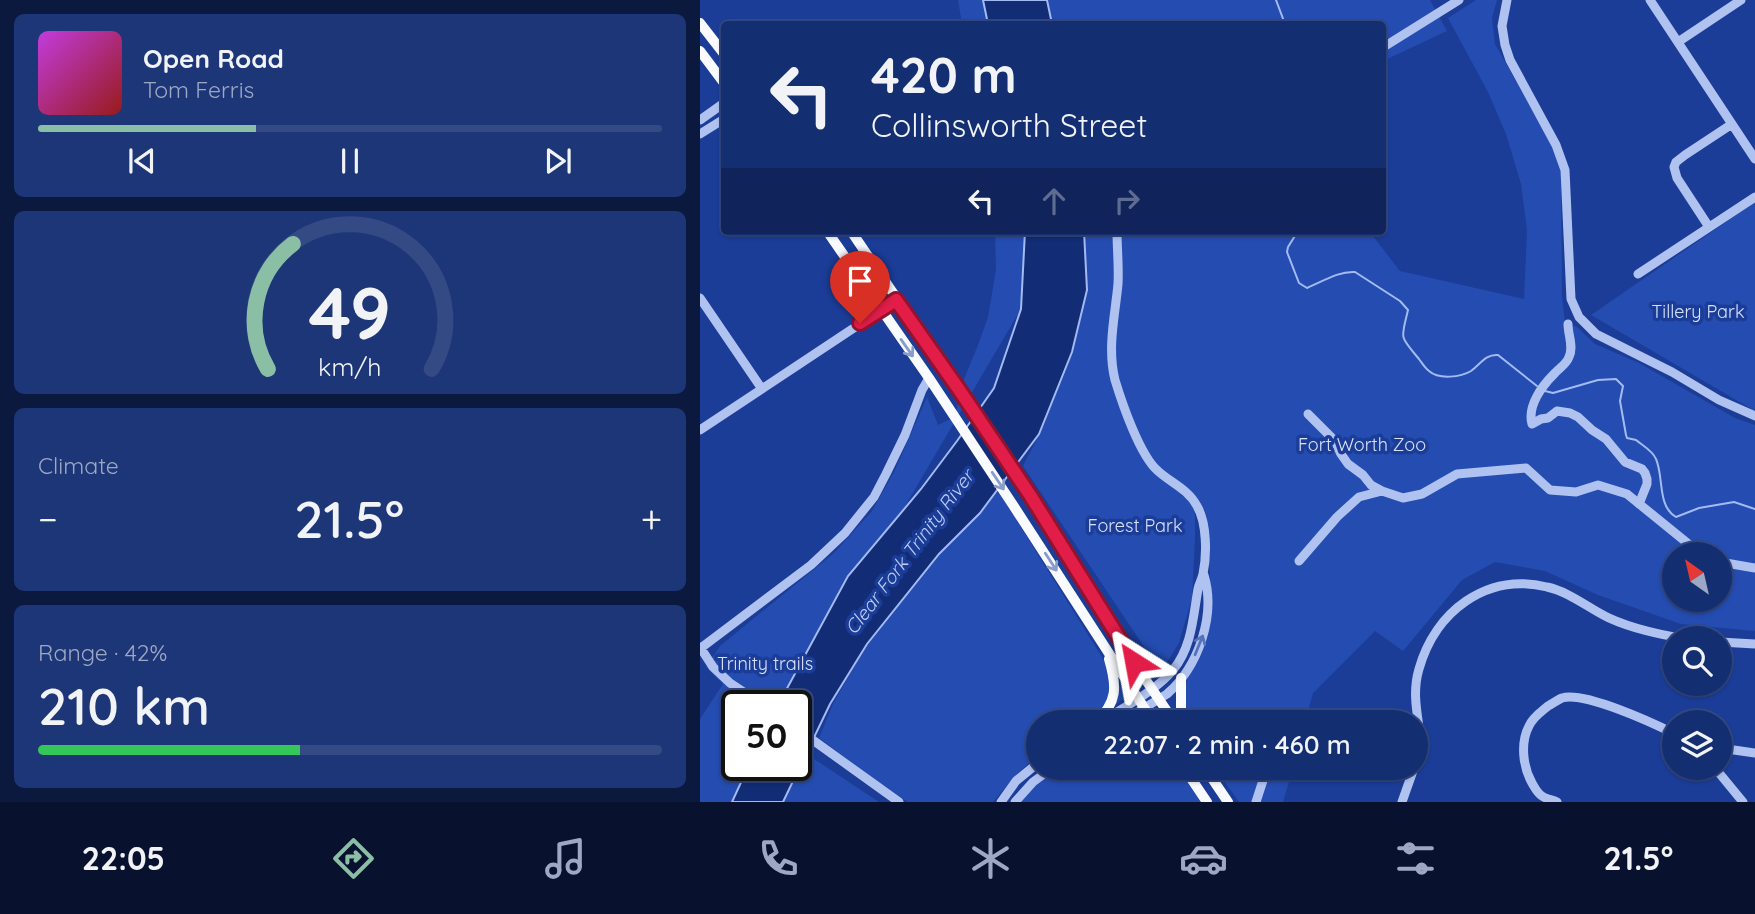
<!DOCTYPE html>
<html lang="en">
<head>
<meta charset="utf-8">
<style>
  :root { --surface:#142e72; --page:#1d3677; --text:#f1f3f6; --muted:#9da8c4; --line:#334a84; --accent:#8abfa5 }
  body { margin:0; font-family:Quicksand,sans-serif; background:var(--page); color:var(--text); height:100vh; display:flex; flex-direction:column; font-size:26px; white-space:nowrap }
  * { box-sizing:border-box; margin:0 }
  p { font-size:23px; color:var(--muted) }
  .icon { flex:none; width:38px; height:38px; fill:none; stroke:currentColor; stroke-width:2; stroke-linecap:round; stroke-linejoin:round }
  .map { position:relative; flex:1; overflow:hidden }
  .sheet { display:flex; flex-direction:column; gap:14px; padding:14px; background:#0b193f; width:700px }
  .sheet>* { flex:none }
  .guide { position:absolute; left:21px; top:21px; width:665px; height:214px; border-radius:7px; box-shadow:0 2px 5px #0004,0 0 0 2px var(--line); background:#142e72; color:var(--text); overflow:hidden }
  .needle { width:46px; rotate:326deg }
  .fabs { position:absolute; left:962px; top:542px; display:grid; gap:14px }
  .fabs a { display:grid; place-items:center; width:70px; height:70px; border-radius:50%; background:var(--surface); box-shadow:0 2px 5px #0004,0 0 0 2px var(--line); font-size:35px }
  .speed { position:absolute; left:21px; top:690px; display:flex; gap:14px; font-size:35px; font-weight:700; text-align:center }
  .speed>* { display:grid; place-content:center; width:91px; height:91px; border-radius:50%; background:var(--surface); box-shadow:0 2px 5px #0004,0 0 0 2px var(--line); line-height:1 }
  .speed .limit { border:4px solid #111; border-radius:10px; background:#fff; color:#111 }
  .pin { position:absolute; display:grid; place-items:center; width:60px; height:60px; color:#fff; margin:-72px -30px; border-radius:50% 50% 50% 0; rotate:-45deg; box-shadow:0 0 7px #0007 }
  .pin .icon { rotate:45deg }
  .me { position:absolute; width:77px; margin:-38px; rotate:326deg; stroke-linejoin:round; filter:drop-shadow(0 0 5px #0008) }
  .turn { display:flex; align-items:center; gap:24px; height:147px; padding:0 35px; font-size:32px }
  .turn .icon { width:91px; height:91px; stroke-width:2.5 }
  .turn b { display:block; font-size:49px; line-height:60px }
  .lanes { display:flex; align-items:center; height:66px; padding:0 35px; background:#0003; justify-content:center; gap:35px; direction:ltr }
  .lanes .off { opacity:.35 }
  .big { font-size:52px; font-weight:600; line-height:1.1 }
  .sheet .tile { flex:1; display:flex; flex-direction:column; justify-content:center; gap:10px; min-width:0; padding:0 24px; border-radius:10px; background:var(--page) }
  .sheet .dial { align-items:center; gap:0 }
  .dial svg { height:182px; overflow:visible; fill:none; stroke:var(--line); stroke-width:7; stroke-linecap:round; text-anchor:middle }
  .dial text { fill:var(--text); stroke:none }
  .song { display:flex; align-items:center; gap:21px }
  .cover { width:84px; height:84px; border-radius:10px; background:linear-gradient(135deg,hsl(290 70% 55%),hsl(0 70% 35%)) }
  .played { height:7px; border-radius:4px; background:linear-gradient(90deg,var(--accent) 35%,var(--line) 35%) }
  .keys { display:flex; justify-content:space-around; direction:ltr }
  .heat { display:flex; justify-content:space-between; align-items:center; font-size:38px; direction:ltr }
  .charge { height:10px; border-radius:5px; background:linear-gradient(90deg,#34c759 42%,var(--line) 0) }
  .trip { position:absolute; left:326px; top:710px; width:402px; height:70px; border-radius:35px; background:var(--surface); box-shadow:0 2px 5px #0004,0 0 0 2px var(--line); font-weight:600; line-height:70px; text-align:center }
  .menu { display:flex; height:112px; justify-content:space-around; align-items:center; background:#08122e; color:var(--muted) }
  .menu .icon { width:49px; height:49px }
  .menu .active { color:var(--accent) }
  .menu b { font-size:32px; color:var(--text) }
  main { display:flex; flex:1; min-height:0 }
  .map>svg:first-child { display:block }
  .green { fill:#244cb1; fill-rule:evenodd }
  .water { fill:#122c76; stroke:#a3bbf2; stroke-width:2 }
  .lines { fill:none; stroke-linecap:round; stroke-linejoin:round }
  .stream { stroke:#a3bbf2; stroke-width:2 }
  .minor { stroke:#b0c2f0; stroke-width:9 }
  .major { stroke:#f9fbff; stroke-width:10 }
  .oneway { stroke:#8a9ccc }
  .oneway2 { stroke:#5772bb }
  .route-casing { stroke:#92132f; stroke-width:18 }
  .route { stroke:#e11d48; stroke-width:12 }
  .labels { text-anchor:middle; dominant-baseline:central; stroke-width:7; stroke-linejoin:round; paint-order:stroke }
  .park-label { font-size:18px; fill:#d7e1fb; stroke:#1b3d98 }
  .water-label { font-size:19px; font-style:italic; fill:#bdcdf7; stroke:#1b3d98 }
</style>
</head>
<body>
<main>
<section class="sheet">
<div class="tile">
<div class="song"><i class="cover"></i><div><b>Open Road</b><p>Tom Ferris</p></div></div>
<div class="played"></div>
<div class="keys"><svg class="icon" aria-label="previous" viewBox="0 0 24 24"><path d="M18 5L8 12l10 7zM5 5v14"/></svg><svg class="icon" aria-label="pause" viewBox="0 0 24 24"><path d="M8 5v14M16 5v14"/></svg><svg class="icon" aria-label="next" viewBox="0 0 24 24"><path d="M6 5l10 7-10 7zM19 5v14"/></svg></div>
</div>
<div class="tile dial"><svg viewBox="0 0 100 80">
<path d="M14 69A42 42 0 1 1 86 69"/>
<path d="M14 69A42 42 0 0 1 25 14" stroke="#8abfa5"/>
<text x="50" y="56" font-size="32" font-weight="700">49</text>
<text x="50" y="72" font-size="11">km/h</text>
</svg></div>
<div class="tile"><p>Climate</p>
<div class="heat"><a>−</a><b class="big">21.5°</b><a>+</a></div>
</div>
<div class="tile"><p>Range · 42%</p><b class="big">210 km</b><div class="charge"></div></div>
</section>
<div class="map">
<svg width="1055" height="802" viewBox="0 0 1055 802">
  <rect width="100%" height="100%" fill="#1b3d98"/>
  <path class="green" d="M258,0H283L288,24H262Z
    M348,0H730L747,31L683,61L682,24H352Z
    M776,0H797L792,18L795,44L848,138L861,167L862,296L865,323L877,327L895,344L939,363L1035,418L1055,425V631L981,624L898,595L845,571L795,562L762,580L703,651L675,631L613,693L605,723H488L487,720L485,687L511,591L506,514L499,500L492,493L495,516V540L492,598L479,643L461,672L323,466L344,425L387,290L384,231H669L700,271L824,299L827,230L821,184L806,134L788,92L748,18ZM975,555H1020V600H975Z
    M1055,202V411L891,315Z
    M295,231H325L321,309L88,705H37V765H53L31,802H0V719L23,684L6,667L20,646L134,553L172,511L195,470L227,397L238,425L255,417L262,384L278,345L288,317L296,270Z
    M297,489L427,697L385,723H338V755L317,774L293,802H208L173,778L119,738L133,704L167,644L237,553L280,513Z
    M105,753L179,802H83Z
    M359,768H477L501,802H320L329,790Z
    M515,768H593L583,802H539Z"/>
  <path class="water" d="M283,0H347L352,24H288Z
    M325,231H384L387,290L372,352L339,434L280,513L239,554L167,644L130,704L83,802H32L49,765H96V705H78L148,576L221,489L257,441L294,388L321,309Z"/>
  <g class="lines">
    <path class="stream" d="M576,0L585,24
      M598,231L588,247L587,252L599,283L607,288C622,282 638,271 655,272L700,301L708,310C701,340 699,335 719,359C722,363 725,368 729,371C739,380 761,377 771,371C781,364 785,354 798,355L837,386
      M845,391L853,393L898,380L916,379L923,386L920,401L926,435L927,438L936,440C942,445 953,451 956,459C964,477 957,506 976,517L999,508L1034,502L1055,509"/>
    <path class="minor" d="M807,0L802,26L805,45L810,60L856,145L865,170L871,299L879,317L896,334L972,372L1019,400L1055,416
      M950,0L1055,159
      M978,42L1041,0
      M682,48L759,0
      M0,120L24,103
      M0,134L24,119
      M1009,227L977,178L974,167L976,162L985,155L1032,124
      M938,274L1055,197
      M0,298L62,389
      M868,324C868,335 874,347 869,357C866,365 859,368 854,374C842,386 827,406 832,424L841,419L848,418L857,411L870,413L878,417L892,430L906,439L925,462L942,469L945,473L947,479V484L939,504
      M608,414L635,441L641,454L648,464L663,475L671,485L682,491
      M0,430L196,300
      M599,561L637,517L659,497L682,491L703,498L722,494L757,474L826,468L850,490L876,492L898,485L927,494L991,546L1007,555
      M1020,562L1055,568
      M1020,642L1055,644
      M0,647L13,667L30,683L63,705
      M1,648L111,565L145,533L174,497L186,474L205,435L222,390L229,378
      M400,723C422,708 457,690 473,670C492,647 493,617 498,589C499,584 502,579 503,574C507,555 507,523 497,506C488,489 471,483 458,471C440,456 422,403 415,380C407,348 415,316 418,284C419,267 417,249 417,231
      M420,723L467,694C499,666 516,615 504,575
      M96,728L199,802
      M1020,748L1055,753
      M716,763C717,759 720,753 721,748C722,742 720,734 719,727C716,707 713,689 719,669C735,612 786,572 847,587C870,592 888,608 909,618C933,629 959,634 985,639
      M1015,768L1043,802
      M301,802L316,781L338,763
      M315,802L333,782L352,768
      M556,802L567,768
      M702,802L714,768
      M857,802C853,800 846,799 842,796C837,793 835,788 832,783C823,767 820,743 829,726C833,717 841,712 848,706C852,704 857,700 862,698C884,691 953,723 975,734"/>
    <path class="major" d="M0,23L24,54
      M0,51L24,83
      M127,231L229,378L313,505L454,723
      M151,231L330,495L420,642L475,723
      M481,678V714L484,723
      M395,723C418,703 417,686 409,659
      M484,768L507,802
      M505,768L528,802"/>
  </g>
  <defs><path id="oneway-shaft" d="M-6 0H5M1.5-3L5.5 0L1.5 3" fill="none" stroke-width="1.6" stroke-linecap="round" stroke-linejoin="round" transform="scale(1.75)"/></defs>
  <g class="oneway">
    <use href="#oneway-shaft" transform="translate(207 348) rotate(55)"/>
    <use href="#oneway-shaft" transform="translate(298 481) rotate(56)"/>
    <use href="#oneway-shaft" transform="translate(351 562) rotate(57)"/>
  </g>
  <use class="oneway2" href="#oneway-shaft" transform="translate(499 645) rotate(-68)"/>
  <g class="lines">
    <g class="route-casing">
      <path id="route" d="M160,323L196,300L260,391L330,495L434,662"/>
    </g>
    <use href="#route" class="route"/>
  </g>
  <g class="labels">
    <g class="park-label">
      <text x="998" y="311">Tillery Park</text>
      <text x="662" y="444">Fort Worth Zoo</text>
      <text x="435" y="525">Forest Park</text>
      <text x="65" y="663">Trinity trails</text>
    </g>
    <g class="water-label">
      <text transform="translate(209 552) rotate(-53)">Clear Fork Trinity River</text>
    </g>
  </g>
</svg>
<div class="fabs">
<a><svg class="needle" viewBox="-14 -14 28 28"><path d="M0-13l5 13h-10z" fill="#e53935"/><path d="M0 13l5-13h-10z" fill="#9da8c4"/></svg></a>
<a><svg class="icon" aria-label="search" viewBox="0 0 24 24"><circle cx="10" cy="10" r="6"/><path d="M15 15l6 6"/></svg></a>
<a><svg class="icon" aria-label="layers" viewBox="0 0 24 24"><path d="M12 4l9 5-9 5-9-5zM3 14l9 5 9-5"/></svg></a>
</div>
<div class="speed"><div class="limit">50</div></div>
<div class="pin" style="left:160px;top:323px;background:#d93025"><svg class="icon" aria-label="arrive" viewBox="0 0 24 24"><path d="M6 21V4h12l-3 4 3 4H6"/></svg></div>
<svg class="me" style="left:434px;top:662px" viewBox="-20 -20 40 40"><path d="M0-17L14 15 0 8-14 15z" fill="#e11d48" stroke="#fff" stroke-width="4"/></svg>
<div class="trip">22:07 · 2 min · 460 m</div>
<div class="guide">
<div class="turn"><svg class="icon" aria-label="left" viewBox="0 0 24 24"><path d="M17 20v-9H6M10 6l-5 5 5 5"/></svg><div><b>420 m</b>Collinsworth Street</div></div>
<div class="lanes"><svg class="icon" aria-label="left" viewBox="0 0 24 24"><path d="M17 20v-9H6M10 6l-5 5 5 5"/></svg><svg class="icon off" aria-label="ahead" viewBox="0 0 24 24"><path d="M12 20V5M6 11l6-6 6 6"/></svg><svg class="icon off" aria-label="right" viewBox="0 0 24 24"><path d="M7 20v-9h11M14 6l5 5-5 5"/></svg></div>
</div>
</div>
</main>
<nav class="menu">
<b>22:05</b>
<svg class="icon active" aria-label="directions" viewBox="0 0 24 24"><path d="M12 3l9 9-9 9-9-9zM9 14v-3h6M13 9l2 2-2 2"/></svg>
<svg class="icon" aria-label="music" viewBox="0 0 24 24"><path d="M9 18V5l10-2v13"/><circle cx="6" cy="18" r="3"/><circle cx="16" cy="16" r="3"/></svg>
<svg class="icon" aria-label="phone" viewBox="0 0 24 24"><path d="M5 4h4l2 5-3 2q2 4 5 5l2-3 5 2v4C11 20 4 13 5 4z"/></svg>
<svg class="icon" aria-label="climate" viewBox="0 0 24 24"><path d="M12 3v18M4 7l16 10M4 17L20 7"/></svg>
<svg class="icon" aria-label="car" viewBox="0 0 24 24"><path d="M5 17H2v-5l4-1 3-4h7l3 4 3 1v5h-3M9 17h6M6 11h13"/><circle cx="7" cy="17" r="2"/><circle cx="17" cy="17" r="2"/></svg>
<svg class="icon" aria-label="filters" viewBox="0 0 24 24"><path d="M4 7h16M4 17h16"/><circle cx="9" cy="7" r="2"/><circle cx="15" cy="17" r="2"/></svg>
<b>21.5°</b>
</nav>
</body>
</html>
